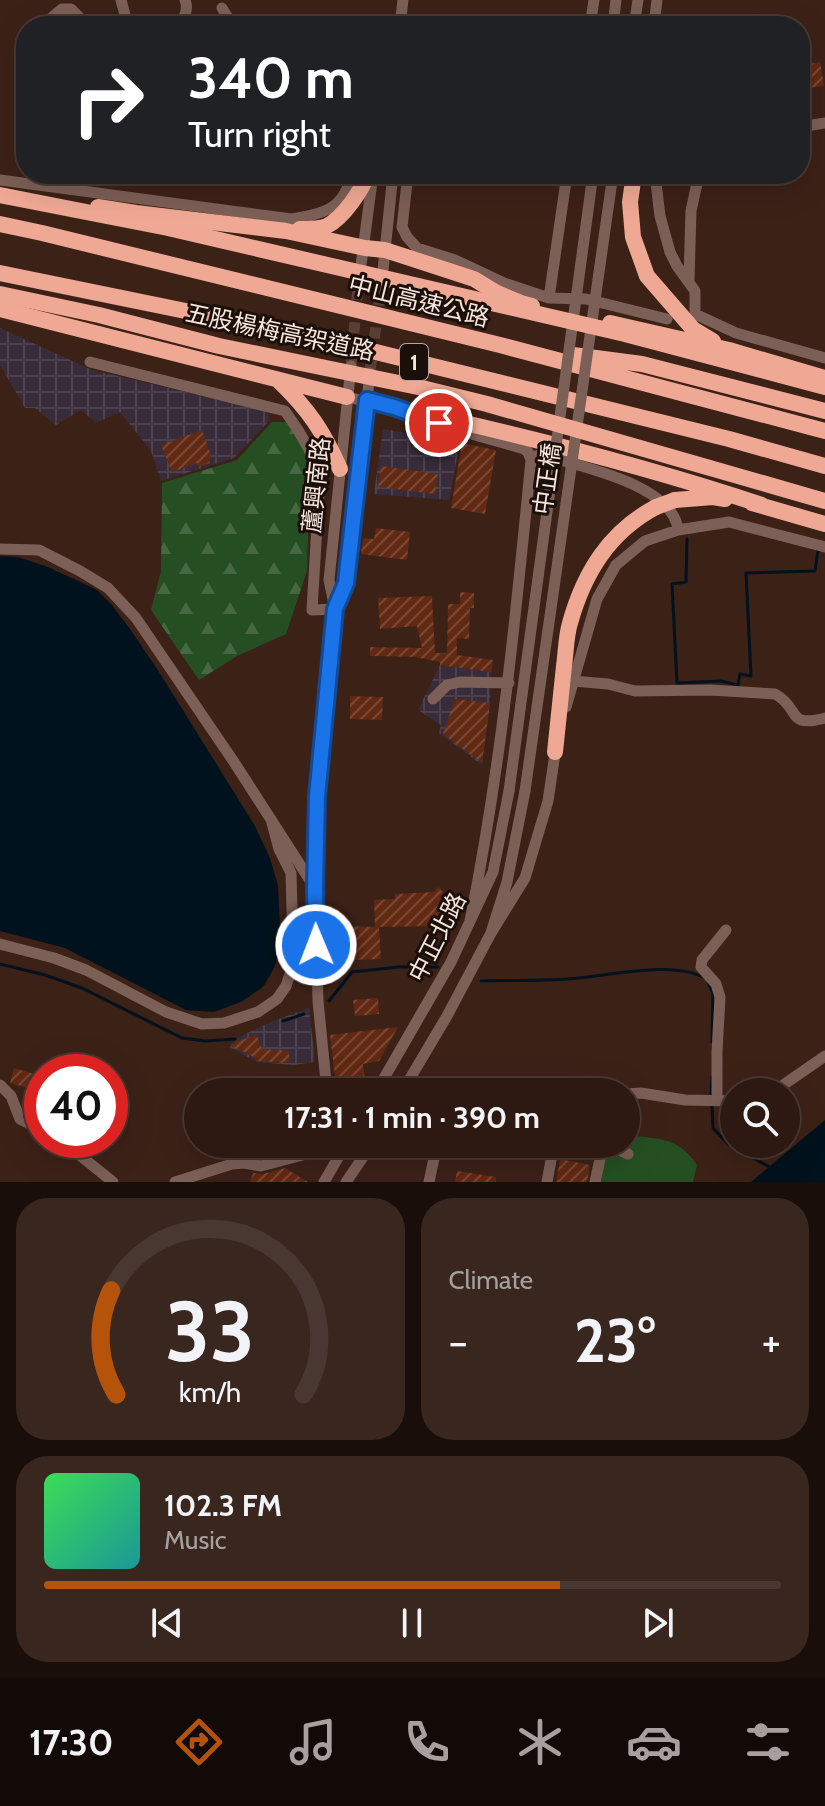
<!DOCTYPE html>
<html lang="en">
<head>
<meta charset="utf-8">
<style>
  :root { --surface:#2d1911; --page:#39261f; --text:#f1f3f6; --muted:#a7a09f; --line:#483831; --accent:#b45309 }
  body { margin:0; font-family:Cabin,"Noto Sans TC",sans-serif; background:var(--page); color:var(--text); height:100vh; display:flex; flex-direction:column; font-size:30px; white-space:nowrap }
  * { box-sizing:border-box; margin:0 }
  p { font-size:26px; color:var(--muted) }
  .icon { flex:none; width:44px; height:44px; fill:none; stroke:currentColor; stroke-width:2; stroke-linecap:round; stroke-linejoin:round }
  .map { position:relative; height:1182px; overflow:hidden }
  .sheet { display:flex; flex-direction:column; gap:16px; padding:16px; background:#190e09; flex:1 }
  .sheet>* { flex:none }
  .hud { position:absolute; left:16px; top:16px; width:794px; height:168px; border-radius:32px; box-shadow:0 8px 32px #0002,0 0 0 2px var(--line); background:#202124; color:#fff; overflow:hidden }
  .buttons { position:absolute; left:720px; top:1078px; display:grid; gap:16px }
  .buttons a { display:grid; place-items:center; width:80px; height:80px; border-radius:50%; background:var(--surface); box-shadow:0 8px 32px #0002,0 0 0 2px var(--line); font-size:40px }
  .speed { position:absolute; left:24px; top:1054px; display:flex; gap:16px; font-size:40px; font-weight:700; text-align:center }
  .speed>* { display:grid; place-content:center; width:104px; height:104px; border-radius:50%; background:var(--surface); box-shadow:0 8px 32px #0002,0 0 0 2px var(--line); line-height:1 }
  .speed .limit { border:12px solid #d22; background:#fff; color:#111 }
  .pin { position:absolute; display:grid; place-items:center; width:68px; height:68px; color:#fff; margin:-34px; border:4px solid #fff; border-radius:50%; box-shadow:0 2px 8px #0007 }
  .me { position:absolute; width:88px; margin:-44px; rotate:359deg; stroke-linejoin:round; filter:drop-shadow(0 0 6px #0008) }
  .turn { display:flex; align-items:center; gap:28px; height:168px; padding:0 40px; font-size:36px }
  .turn .icon { width:104px; height:104px; stroke-width:2.5 }
  .turn b { display:block; font-size:56px; line-height:68px }
  .big { font-size:60px; font-weight:800; line-height:1.1 }
  .sheet .widget { flex:1; display:flex; flex-direction:column; justify-content:center; gap:12px; min-width:0; padding:0 28px; border-radius:32px; background:var(--page) }
  .sheet .dial { align-items:center; gap:0 }
  .dial svg { height:208px; overflow:visible; fill:none; stroke:var(--line); stroke-width:7; stroke-linecap:round; text-anchor:middle }
  .dial text { fill:var(--text); stroke:none }
  .song { display:flex; align-items:center; gap:24px }
  .cover { width:96px; height:96px; border-radius:12px; background:linear-gradient(135deg,hsl(130 70% 55%),hsl(180 70% 35%)) }
  .played { height:8px; border-radius:4px; background:linear-gradient(90deg,var(--accent) 70%,var(--line) 70%) }
  .keys { display:flex; justify-content:space-around; direction:ltr }
  .heat { display:flex; justify-content:space-between; align-items:center; font-size:44px; direction:ltr }
  .sheet .tiles { flex:1; display:grid; gap:16px; grid-template-columns:1fr 1fr }
  .widget:last-child { grid-column:span 2 }
  .trip { position:absolute; left:184px; top:1078px; width:456px; height:80px; border-radius:40px; background:var(--surface); box-shadow:0 8px 32px #0002,0 0 0 2px var(--line); font-weight:800; line-height:80px; text-align:center }
  .tabs { display:flex; height:128px; justify-content:space-around; align-items:center; background:#120a07; color:var(--muted) }
  .tabs .icon { width:56px; height:56px }
  .tabs .selected { color:var(--accent) }
  .tabs b { font-size:36px; color:var(--text) }
  .map>svg:first-child { display:block }
  .industrial { fill:url(#industrial-grid) }
  .grass { fill:#254f23 }
  .forest { fill:url(#forest-firs) }
  .water { fill:#00121d }
  .lines { fill:none; stroke-linecap:round; stroke-linejoin:round }
  .stream { stroke:#00121d; stroke-width:3 }
  .building { fill:url(#building-hatch) }
  .minor-tunnel { stroke:#583e35; stroke-width:11; stroke-dasharray:11 5.5; stroke-linecap:butt }
  .minor { stroke:#7c5f56; stroke-width:11 }
  .highway { stroke:#efa893; stroke-width:16 }
  .minor-bridge { stroke:#7c5f56; stroke-width:11 }
  .highway-bridge { stroke:#efa893; stroke-width:16 }
  .route-casing { stroke:#114b97; stroke-width:20 }
  .route { stroke:#1a73e8; stroke-width:14 }
  .labels { text-anchor:middle; dominant-baseline:central; stroke-width:6; stroke-linejoin:round; paint-order:stroke }
  .shield { fill:#1b0f0a; stroke:#b6a59e; stroke-width:2 }
  .shield-label { font-size:22px; font-weight:bold; fill:#f8e5de }
  .street-label { font-size:24px; fill:#f8e5de; stroke:#1b0f0a }
</style>
</head>
<body>
<div class="map">
<svg width="825" height="1182" viewBox="0 0 825 1182">
  <defs>
    <pattern id="industrial-grid" width="8" height="8" patternUnits="userSpaceOnUse" patternTransform="scale(2)"><rect width="8" height="8" fill="#382c3a"/><path d="M0 4h8M4 0v8" fill="none" stroke="#4c404d"/></pattern>
    <pattern id="forest-firs" width="22" height="20" patternUnits="userSpaceOnUse" patternTransform="scale(2)"><rect width="22" height="20" fill="#254f23"/><path d="M5 1l3.5 6h-7zM16 11l3.5 6h-7z" fill="#456842"/></pattern>
    <pattern id="building-hatch" width="6" height="6" patternUnits="userSpaceOnUse" patternTransform="scale(2)"><rect width="6" height="6" fill="#622912"/><path d="M-1 1l2-2M0 6l6-6M5 7l2-2" fill="none" stroke="#794834"/></pattern>
  </defs>
  <rect width="100%" height="100%" fill="#3c2117"/>
  <path class="industrial" d="M0,328L92,370L267,411L270,420L234,458L161,481L151,451L120,412L96,423L81,410L56,425L35,408H25L0,365Z
    M383,429L460,442L449,500L374,494Z
    M440,665L491,672L490,703L482,765L439,733L441,725L418,710Z
    M309,1008L315,1062L294,1065L257,1062L229,1047L239,1037L273,1021Z"/>
  <path class="grass" d="M626,1135C657,1139 678,1136 697,1165L693,1182H594L603,1144H626Z"/>
  <path class="forest" d="M272,422H288L298,437L310,464L307,571L286,634L237,656L199,680L151,610L161,571L162,483L237,460Z"/>
  <path class="water" d="M0,556L18,557L48,567L97,590L111,604L130,629L161,675L255,826L270,858L278,886L281,950L272,972L263,987L241,1002L214,1012L186,1010L65,948L0,931Z
    M825,1120V1182H751Z"/>
  <g class="lines">
    <path class="stream" d="M687,539L686,582L672,584L677,683L721,681L738,685L740,674L751,676L746,573L815,571L818,550
      M0,964L45,975L82,988L182,1038L205,1041L235,1039
      M481,981C510,980 539,981 568,979C607,977 669,960 703,977
      M708,982L713,993L712,1042
      M329,1001L352,972L399,967H438
      M283,1021L304,1014
      M711,1098L712,1077
      M712,1105L713,1128L728,1144L773,1169"/>
  </g>
  <path class="building" d="M820,62L824,86L808,88L804,65Z
    M202,430L212,458L209,459L210,463L198,467L197,463L172,472L161,445Z
    M462,443L496,450L485,514L451,508Z
    M381,466L438,474L435,494L378,487Z
    M376,528L410,532L407,560L361,554L363,538L374,539Z
    M460,592L474,593V608H470L469,639L457,638V655L493,660L491,672L440,665V662L415,657L370,656V647L422,648L417,626L380,629L378,598L432,596L435,653H447L448,604H460Z
    M350,696L383,697L382,720L350,719Z
    M455,699L490,703L482,763L443,734Z
    M438,887L448,897L441,904V926L375,927L374,900L395,899V894L434,892Z
    M332,926L379,927L381,959L351,960L350,935H332Z
    M378,998L379,1014L355,1016L353,1000Z
    M398,1027L379,1061L363,1064L365,1082L363,1092H337L330,1035Z
    M256,1034L262,1049L289,1051V1063L257,1061L254,1057L231,1046L237,1040L240,1041Z
    M14,1068L42,1076V1092L10,1083Z
    M560,1159L590,1165L587,1182H556Z
    M285,1168L308,1182H250L253,1173L263,1174Z
    M457,1171L496,1177V1182H455Z"/>
  <g class="lines">
    <path class="minor-tunnel" d="M351,366L358,288
      M370,371L381,289"/>
    <path class="minor" d="M121,0L128,26
      M222,8L233,26
      M50,19L62,9H71L88,26
      M177,26C185,18 189,10 185,0
      M400,26L403,0
      M590,26L594,0
      M613,26L616,0
      M634,26L638,0
      M654,26L657,0
      M800,127L825,123
      M408,174L402,227L407,237L417,248L455,260L504,283L549,298L586,299L667,319
      M655,174L660,216L670,252L677,266L695,291V314L736,333L825,358
      M0,180L292,219C325,213 343,210 352,174
      M689,280L691,211L699,174
      M358,288L373,174
      M381,289L393,174
      M549,298L567,174
      M90,362L285,411L298,430L316,462L319,492L312,610L335,609
      M347,397L400,409
      M439,423C466,434 495,440 524,449L528,452L531,460C516,614 501,768 470,921
      M531,460L536,456L542,455C579,466 674,485 678,530
      M0,549L39,550L80,571L108,588L136,618L234,762L315,888
      M335,609L346,583L370,373
      M573,681L608,684L635,691L710,690L775,694C802,709 785,728 825,718
      M433,699L447,685L460,682L509,683
      M566,707L597,599L616,565L645,541L678,530L729,522L825,547
      M491,933L525,878L548,801L556,747
      M0,944L54,958L86,970L166,1012L202,1024L224,1023L258,1012L277,999L286,986L291,971L293,945L291,873L279,849L271,819
      M0,1085L11,1096L20,1119L42,1130
      M327,1092L318,1001L315,888L317,797L335,609L329,580L351,366
      M376,1092L451,962L493,872L509,791
      M402,1092L447,1016L491,933L507,882L525,791
      M773,1092L825,1056
      M626,1094L641,1093L685,1100L734,1101
      M717,1100V1052L720,997L716,984L701,967L702,960L726,930
      M61,1140L113,1182
      M513,1144H516
      M608,1144L628,1154
      M175,1182L232,1164L244,1163L261,1166L333,1147
      M324,1182L346,1144
      M346,1182L372,1144
      M429,1182L437,1144
      M547,1182L554,1144
      M595,1182L600,1159V1144"/>
    <path class="highway" d="M634,174L630,202L633,237L647,276L693,329L713,341
      M98,207L136,213L286,231L365,248L385,250L474,279L497,293L521,303L532,306
      M0,224L42,233L500,345L825,431
      M300,229C309,229 320,229 327,226C344,217 361,191 368,174
      M0,273L327,340L729,439L825,466
      M0,309L347,397
      M610,323L729,350L825,378
      M573,355L642,364L825,411
      M279,381C309,410 323,431 340,469
      M394,407C518,434 642,465 762,505
      M675,500L713,497L725,499
      M752,503L825,524
      M555,752C558,724 561,695 564,666C566,652 566,636 570,623C584,573 609,532 656,507"/>
    <path class="minor-bridge" d="M509,791L593,174
      M525,791L613,174"/>
    <path class="highway-bridge" d="M0,195L168,228L625,334L825,387
      M0,294L99,315L219,346L418,387L487,404L825,501
      M656,507L675,500"/>
  </g>
  <g class="lines">
    <g class="route-casing">
      <path id="route" d="M316,945L315,888L317,797L335,609L346,583L367,400L394,407L439,423"/>
    </g>
    <use href="#route" class="route"/>
  </g>
  <g class="labels">
    <rect class="shield" x="400" y="344" width="28" height="36" rx="6"/>
    <g class="shield-label">
      <text x="414" y="362">1</text>
    </g>
    <g class="street-label">
      <text transform="translate(419 301) rotate(14)">中山高速公路</text>
      <text transform="translate(280 332) rotate(12)">五股楊梅高架道路</text>
      <text transform="translate(547 479) rotate(-82)">中正橋</text>
      <text transform="translate(316 485) rotate(-84)">蘆興南路</text>
      <text transform="translate(437 937) rotate(-63)">中正北路</text>
    </g>
  </g>
</svg>
<div class="buttons">
<a><svg class="icon" aria-label="search" viewBox="0 0 24 24"><circle cx="10" cy="10" r="6"/><path d="M15 15l6 6"/></svg></a>
</div>
<div class="speed"><div class="limit">40</div></div>
<div class="pin" style="left:439px;top:423px;background:#d93025"><svg class="icon" aria-label="arrive" viewBox="0 0 24 24"><path d="M6 21V4h12l-3 4 3 4H6"/></svg></div>
<svg class="me" style="left:316px;top:945px" viewBox="-20 -20 40 40"><circle r="17" fill="#1a73e8" stroke="#fff" stroke-width="3"/><path d="M0-11L8 9 0 5-8 9z" fill="#fff"/></svg>
<div class="trip">17:31 · 1 min · 390 m</div>
<div class="hud">
<div class="turn"><svg class="icon" aria-label="right" viewBox="0 0 24 24"><path d="M7 20v-9h11M14 6l5 5-5 5"/></svg><div><b>340 m</b>Turn right</div></div>
</div>
</div>
<section class="sheet">
<div class="tiles">
<div class="widget dial"><svg viewBox="0 0 100 80">
<path d="M14 69A42 42 0 1 1 86 69"/>
<path d="M14 69A42 42 0 0 1 12 29" stroke="#b45309"/>
<text x="50" y="56" font-size="32" font-weight="700">33</text>
<text x="50" y="72" font-size="11">km/h</text>
</svg></div>
<div class="widget"><p>Climate</p>
<div class="heat"><a>−</a><b class="big">23°</b><a>+</a></div>
</div>
<div class="widget">
<div class="song"><i class="cover"></i><div><b>102.3 FM</b><p>Music</p></div></div>
<div class="played"></div>
<div class="keys"><svg class="icon" aria-label="previous" viewBox="0 0 24 24"><path d="M18 5L8 12l10 7zM5 5v14"/></svg><svg class="icon" aria-label="pause" viewBox="0 0 24 24"><path d="M8 5v14M16 5v14"/></svg><svg class="icon" aria-label="next" viewBox="0 0 24 24"><path d="M6 5l10 7-10 7zM19 5v14"/></svg></div>
</div>
</div>
</section>
<nav class="tabs">
<b>17:30</b>
<svg class="icon selected" aria-label="directions" viewBox="0 0 24 24"><path d="M12 3l9 9-9 9-9-9zM9 14v-3h6M13 9l2 2-2 2"/></svg>
<svg class="icon" aria-label="music" viewBox="0 0 24 24"><path d="M9 18V5l10-2v13"/><circle cx="6" cy="18" r="3"/><circle cx="16" cy="16" r="3"/></svg>
<svg class="icon" aria-label="phone" viewBox="0 0 24 24"><path d="M5 4h4l2 5-3 2q2 4 5 5l2-3 5 2v4C11 20 4 13 5 4z"/></svg>
<svg class="icon" aria-label="climate" viewBox="0 0 24 24"><path d="M12 3v18M4 7l16 10M4 17L20 7"/></svg>
<svg class="icon" aria-label="car" viewBox="0 0 24 24"><path d="M5 17H2v-5l4-1 3-4h7l3 4 3 1v5h-3M9 17h6M6 11h13"/><circle cx="7" cy="17" r="2"/><circle cx="17" cy="17" r="2"/></svg>
<svg class="icon" aria-label="filters" viewBox="0 0 24 24"><path d="M4 7h16M4 17h16"/><circle cx="9" cy="7" r="2"/><circle cx="15" cy="17" r="2"/></svg>
</nav>
</body>
</html>
